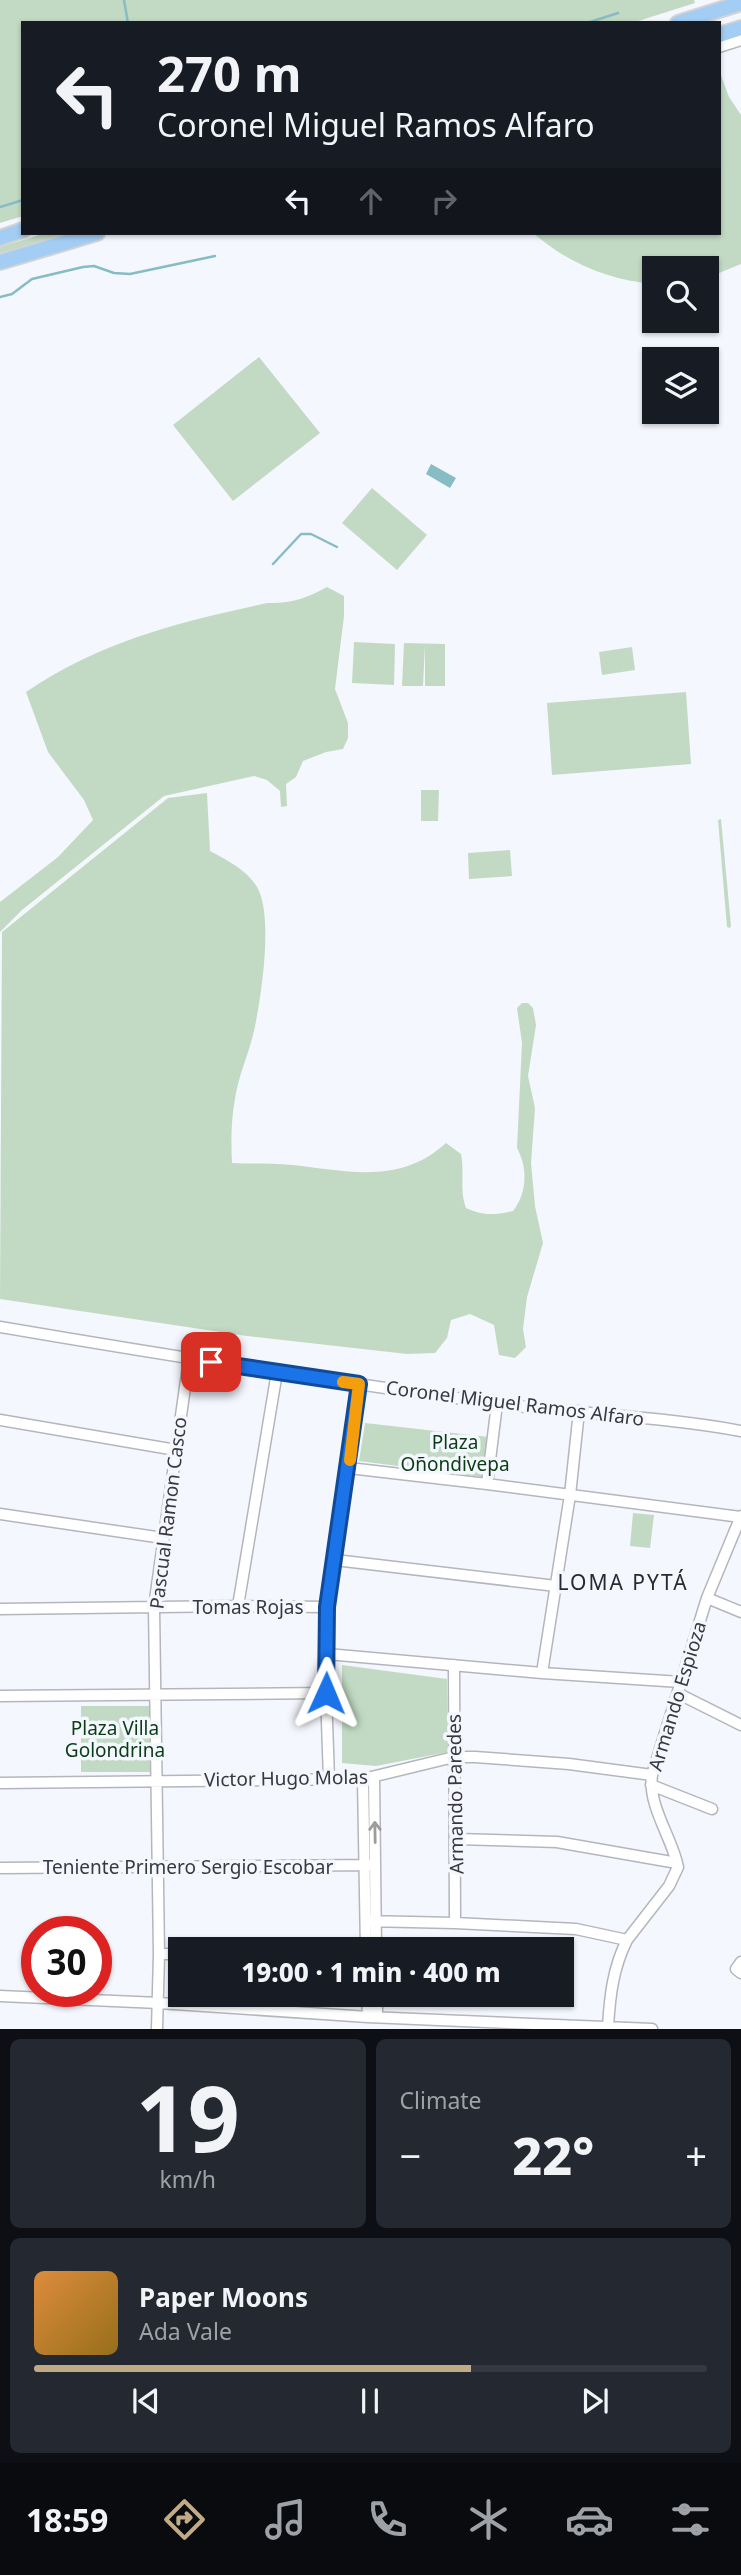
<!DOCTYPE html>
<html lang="en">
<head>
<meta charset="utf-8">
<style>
  :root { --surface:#171b24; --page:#242831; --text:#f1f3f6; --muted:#9ea1a6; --line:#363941; --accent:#c1ab87 }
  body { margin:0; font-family:"Noto Sans",sans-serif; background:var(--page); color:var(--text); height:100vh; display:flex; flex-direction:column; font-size:26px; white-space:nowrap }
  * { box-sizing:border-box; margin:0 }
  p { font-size:23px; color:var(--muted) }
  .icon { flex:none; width:38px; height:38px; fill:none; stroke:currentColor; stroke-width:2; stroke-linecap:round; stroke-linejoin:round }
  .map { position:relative; height:2029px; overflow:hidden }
  .drawer { display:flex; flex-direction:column; gap:10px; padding:10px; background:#0d0f14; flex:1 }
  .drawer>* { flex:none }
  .guide { position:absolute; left:21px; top:21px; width:700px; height:214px; border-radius:0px; box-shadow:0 2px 5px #0004; background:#171b24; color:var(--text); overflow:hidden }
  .controls { position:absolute; left:642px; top:256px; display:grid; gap:14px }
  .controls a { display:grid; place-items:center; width:77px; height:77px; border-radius:0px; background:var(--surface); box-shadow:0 2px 5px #0004; font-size:35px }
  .speed { position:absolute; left:21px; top:1916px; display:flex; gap:14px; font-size:35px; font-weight:700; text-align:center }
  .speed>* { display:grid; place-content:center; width:91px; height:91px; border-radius:50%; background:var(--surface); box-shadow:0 2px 5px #0004; line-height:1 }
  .speed .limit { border:10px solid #d22; background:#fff; color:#111 }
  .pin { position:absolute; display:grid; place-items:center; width:60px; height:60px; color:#fff; margin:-30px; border-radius:14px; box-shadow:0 4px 10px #0006 }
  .me { position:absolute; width:77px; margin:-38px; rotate:1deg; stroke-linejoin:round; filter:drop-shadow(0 0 5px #0008) }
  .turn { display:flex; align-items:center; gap:24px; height:147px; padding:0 21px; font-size:32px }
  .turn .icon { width:91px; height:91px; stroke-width:2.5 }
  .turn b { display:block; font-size:49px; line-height:60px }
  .lanes { display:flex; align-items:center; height:66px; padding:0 21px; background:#0003; justify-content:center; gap:35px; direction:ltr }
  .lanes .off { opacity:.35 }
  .big { font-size:52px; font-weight:800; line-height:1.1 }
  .drawer .tile { flex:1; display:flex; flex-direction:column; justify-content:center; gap:10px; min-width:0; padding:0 24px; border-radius:10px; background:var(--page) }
  .drawer .dial { align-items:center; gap:0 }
  .dial b { font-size:91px; line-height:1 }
  .song { display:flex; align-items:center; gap:21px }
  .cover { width:84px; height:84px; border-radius:10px; background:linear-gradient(135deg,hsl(30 70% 55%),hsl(40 70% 35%)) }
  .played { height:7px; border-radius:4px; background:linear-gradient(90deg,var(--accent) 65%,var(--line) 65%) }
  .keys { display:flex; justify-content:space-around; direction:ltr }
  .heat { display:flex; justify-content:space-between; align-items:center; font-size:38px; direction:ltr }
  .drawer .tiles { flex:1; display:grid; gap:10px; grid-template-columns:1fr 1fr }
  .tile:last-child { grid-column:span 2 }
  .trip { position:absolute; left:168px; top:1937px; width:406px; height:70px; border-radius:0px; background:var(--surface); box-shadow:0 2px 5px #0004; font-weight:800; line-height:70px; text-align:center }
  .dock { display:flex; height:112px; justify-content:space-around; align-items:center; background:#090b0e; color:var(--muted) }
  .dock .icon { width:49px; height:49px }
  .dock .current { color:var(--accent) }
  .dock b { font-size:32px; color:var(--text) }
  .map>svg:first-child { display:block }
  .green { fill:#c2dac3 }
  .water { fill:#87bcc4 }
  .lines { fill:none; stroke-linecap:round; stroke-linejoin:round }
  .stream { stroke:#87bcc4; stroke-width:2.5 }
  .minor-casing { stroke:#b5b6bd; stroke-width:13 }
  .highway-casing { stroke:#d3d3d4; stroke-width:18 }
  .minor { stroke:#fff; stroke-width:10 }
  .highway { stroke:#a4cdf3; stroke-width:14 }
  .oneway { stroke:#9c9c9e }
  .route-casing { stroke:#114b97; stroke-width:18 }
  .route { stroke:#1a73e8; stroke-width:12 }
  .slow { stroke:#f59e0b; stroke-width:12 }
  .labels { text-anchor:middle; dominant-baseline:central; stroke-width:7; stroke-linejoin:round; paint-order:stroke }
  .street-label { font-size:19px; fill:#39393c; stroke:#f5f7fe }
  .park-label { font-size:19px; fill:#093c13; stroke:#f5f7fe }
  .neighbourhood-label { font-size:21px; letter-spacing:2px; fill:#292a2f; stroke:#f5f7fe }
</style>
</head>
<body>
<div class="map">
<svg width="741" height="2029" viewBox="0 0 741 2029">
  <rect width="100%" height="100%" fill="#f5f7fe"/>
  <path class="green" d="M0,0H694L695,3L632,23H23V216L0,223Z
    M719,70L729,97L741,115V264L707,278V268H654V284C608,280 568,263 533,233H719Z
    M46,233H71L0,255V247Z
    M259,357L320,433L233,501L173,425Z
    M372,488L427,535L397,570L342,523Z
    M327,587L344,596V616L335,689L348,723V738L343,749L326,752L303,761L296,777L286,784L287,806L281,807L280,791L267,780L254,776L164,796L22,910L0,932V902L58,857L93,820L84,800L48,752L26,692C101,641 179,622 267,603C289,604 308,598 327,587Z
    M354,642L395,644L394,685L352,683Z
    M404,643L445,644V686H425V645L423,686H402Z
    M632,647L635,670L602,675L599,652Z
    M686,692L691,764L552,775L547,703Z
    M421,790H439L438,821H421Z
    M207,793L210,851C228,861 246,869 257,887C274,916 261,998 254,1031C249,1054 238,1076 235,1099C231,1120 231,1142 232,1163C252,1164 272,1163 292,1165C348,1171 400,1185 446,1143L461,1154C465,1175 459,1188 466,1208C483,1216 495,1215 513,1211C527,1193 528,1168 517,1148L522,1043L517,1008L522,1003H528L533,1008L536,1025L528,1076L535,1108L531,1163L535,1206L543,1243L527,1297L523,1329L526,1347L515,1358L499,1355L494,1325L470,1314L451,1320L447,1338L435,1353L407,1354L247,1336L0,1299L2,932L168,798Z
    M721,819L731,926L730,928L727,927L718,820Z
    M510,850L512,876L469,879L468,853Z
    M365,1423L489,1437L483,1477L359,1461Z
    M633,1513L654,1515L650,1548L630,1546Z
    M342,1665L447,1679L448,1752L376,1766L342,1763Z
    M81,1706H149L150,1772H81Z
    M234,1995H355V2006Z"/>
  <path class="water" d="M431,464L456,478L450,488L426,474Z"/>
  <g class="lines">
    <path class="stream" d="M124,0L128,23
      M587,23L618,13
      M0,207L23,200
      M0,297L12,294L32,279L83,267L94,266L114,273L130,274L215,256
      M273,564L301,534H311L337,547"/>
    <g class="minor-casing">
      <path id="minor" d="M719,47L741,40
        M0,1327C164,1355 328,1381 493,1403C575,1414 659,1416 741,1431
        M0,1420L176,1450
        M349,1468L487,1484L741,1517
        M487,1484L497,1404
        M0,1514L163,1538
        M335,1560L556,1586
        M707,1598L741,1612
        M238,1606L277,1372
        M0,1609L238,1606L327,1607
        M327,1654L542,1673L681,1682
        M454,1665L455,1923
        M542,1673L570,1495L579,1411
        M679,1694L741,1725
        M0,1696L326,1693
        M374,1777L376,1950
        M329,1779L326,1693L327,1607L359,1384
        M363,1779L366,1950
        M0,1783L363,1779L454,1757H475L569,1764L652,1775
        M651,1785L712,1809
        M456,1839L557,1842L677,1863
        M0,1868L375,1865
        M366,1921L455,1923L576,1929L627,1940
        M159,1954H180
        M741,1962L736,1969L741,1973
        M367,1995L368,2017
        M377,1995V2017
        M0,1996L159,2003L368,2017L652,2029
        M608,2026C610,1995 613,1968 627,1940L669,1886L678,1867C672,1837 648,1807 652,1775L707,1598L741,1516
        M157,2029L159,1954L154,1607L189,1359"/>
    </g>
    <g class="highway-casing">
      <path id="highway" d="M678,23L741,3
        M719,35L741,28
        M0,238L23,230
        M0,262L97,233"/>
    </g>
    <use href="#minor" class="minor"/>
    <use href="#highway" class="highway"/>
  </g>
  <defs><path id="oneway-shaft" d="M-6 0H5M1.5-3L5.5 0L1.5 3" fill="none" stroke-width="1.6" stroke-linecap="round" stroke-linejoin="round" transform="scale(1.75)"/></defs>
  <use class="oneway" href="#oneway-shaft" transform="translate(375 1832) rotate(-91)"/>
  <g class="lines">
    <g class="route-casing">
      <path id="route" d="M211,1362L359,1384L327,1607L326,1693"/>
    </g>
    <use href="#route" class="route"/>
    <path class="slow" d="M343,1382L359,1384L350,1460"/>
  </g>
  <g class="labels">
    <g class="street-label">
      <text transform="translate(515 1403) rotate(7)">Coronel Miguel Ramos Alfaro</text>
      <text transform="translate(168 1513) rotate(-83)">Pascual Ramon Casco</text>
      <text x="248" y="1607">Tomas Rojas</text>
      <text transform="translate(677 1696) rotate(-73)">Armando Espioza</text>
      <text transform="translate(286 1778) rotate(-1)">Victor Hugo Molas</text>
      <text transform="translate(455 1794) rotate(-91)">Armando Paredes</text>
      <text x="188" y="1867">Teniente Primero Sergio Escobar</text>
    </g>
    <g class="park-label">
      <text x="455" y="1442">Plaza<tspan x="455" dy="22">Oñondivepa</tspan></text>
      <text x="115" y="1728">Plaza Villa<tspan x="115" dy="22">Golondrina</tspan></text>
    </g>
    <g class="neighbourhood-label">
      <text x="623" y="1582">LOMA PYTÁ</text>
    </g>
  </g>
</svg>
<div class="controls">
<a><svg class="icon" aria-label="search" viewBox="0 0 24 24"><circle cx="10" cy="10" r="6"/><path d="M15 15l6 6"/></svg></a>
<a><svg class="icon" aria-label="layers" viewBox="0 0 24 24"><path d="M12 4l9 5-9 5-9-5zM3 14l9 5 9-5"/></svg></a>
</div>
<div class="speed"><div class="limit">30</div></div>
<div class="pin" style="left:211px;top:1362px;background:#d93025"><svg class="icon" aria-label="arrive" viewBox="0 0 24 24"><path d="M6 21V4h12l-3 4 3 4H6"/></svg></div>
<svg class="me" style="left:326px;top:1693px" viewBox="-20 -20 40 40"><path d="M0-17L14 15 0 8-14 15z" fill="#1a73e8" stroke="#fff" stroke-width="4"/></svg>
<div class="trip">19:00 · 1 min · 400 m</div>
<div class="guide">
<div class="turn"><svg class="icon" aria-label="left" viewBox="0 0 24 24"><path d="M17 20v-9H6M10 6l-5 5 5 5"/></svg><div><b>270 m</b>Coronel Miguel Ramos Alfaro</div></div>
<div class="lanes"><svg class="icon" aria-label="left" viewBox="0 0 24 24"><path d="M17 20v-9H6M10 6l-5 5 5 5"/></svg><svg class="icon off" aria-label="ahead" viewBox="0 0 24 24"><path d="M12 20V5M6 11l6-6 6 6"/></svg><svg class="icon off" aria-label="right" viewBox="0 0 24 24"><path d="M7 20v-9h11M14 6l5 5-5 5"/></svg></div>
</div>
</div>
<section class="drawer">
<div class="tiles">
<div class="tile dial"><b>19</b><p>km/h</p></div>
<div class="tile"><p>Climate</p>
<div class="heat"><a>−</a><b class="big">22°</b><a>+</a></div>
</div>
<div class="tile">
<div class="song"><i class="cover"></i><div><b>Paper Moons</b><p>Ada Vale</p></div></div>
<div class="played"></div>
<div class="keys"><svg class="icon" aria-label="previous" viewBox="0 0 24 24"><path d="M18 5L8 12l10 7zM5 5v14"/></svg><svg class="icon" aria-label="pause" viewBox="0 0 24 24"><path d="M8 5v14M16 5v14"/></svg><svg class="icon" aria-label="next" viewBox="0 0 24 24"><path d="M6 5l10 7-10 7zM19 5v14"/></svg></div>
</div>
</div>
</section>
<nav class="dock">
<b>18:59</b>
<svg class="icon current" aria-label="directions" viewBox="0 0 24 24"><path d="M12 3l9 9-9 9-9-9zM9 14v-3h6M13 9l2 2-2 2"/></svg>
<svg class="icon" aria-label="music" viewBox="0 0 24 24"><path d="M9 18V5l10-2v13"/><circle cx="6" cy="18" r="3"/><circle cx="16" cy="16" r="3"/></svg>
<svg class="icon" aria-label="phone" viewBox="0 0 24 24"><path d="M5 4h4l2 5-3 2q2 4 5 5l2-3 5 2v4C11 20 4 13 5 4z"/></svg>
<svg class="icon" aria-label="climate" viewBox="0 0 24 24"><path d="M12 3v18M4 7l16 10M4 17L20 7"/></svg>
<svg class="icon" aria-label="car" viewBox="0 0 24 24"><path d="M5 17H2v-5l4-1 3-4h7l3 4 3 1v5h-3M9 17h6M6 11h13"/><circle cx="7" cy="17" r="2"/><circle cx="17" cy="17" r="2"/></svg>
<svg class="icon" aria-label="filters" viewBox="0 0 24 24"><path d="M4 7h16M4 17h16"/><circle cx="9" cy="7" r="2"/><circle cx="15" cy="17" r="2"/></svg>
</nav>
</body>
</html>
